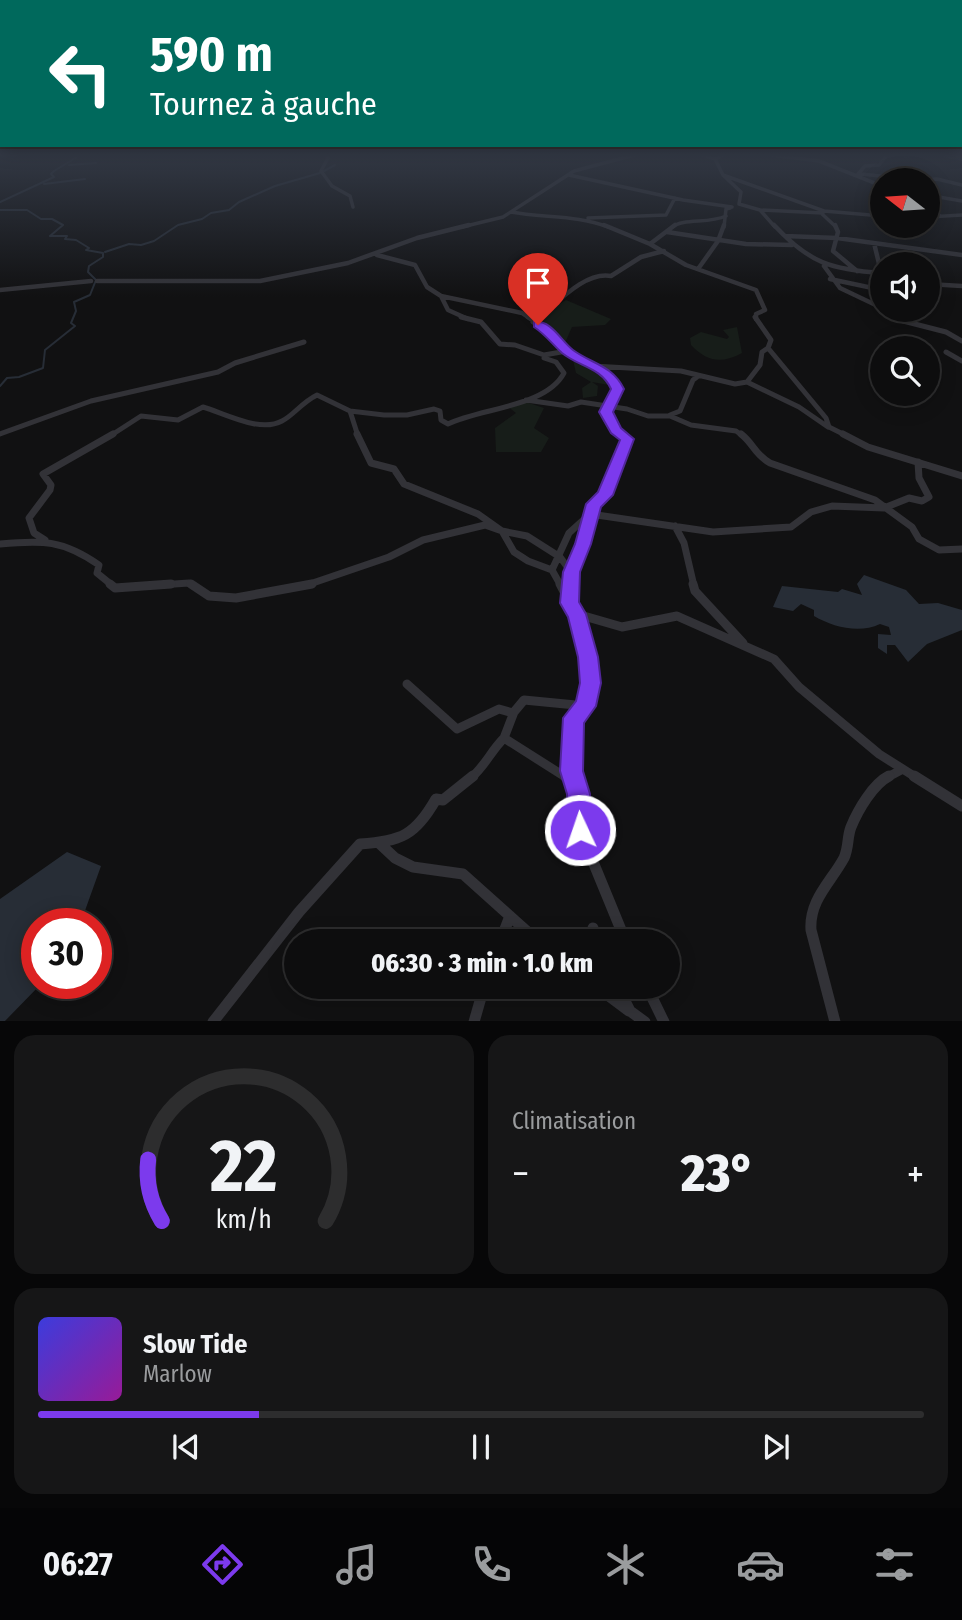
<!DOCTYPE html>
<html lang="fr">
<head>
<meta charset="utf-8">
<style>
  :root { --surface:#0d0d0e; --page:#161617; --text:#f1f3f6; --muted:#9a9c9e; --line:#2d2d2e; --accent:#7c3aed }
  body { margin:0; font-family:"Fira Sans Condensed",sans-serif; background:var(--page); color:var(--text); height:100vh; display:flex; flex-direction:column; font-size:26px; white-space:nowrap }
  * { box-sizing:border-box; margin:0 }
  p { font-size:23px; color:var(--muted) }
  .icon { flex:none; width:38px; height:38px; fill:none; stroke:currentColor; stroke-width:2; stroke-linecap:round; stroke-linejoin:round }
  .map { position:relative; height:1021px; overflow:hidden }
  .details { display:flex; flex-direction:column; gap:14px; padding:14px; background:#070708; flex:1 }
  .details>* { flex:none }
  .top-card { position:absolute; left:0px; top:0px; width:962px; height:147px; box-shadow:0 4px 18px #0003,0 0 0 2px var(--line); background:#00695c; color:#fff; overflow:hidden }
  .needle { width:46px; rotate:287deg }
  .fabs { position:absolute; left:870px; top:168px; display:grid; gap:14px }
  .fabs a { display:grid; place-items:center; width:70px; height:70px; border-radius:50%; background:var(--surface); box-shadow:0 4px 18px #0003,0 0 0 2px var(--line); font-size:35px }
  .speed { position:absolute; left:21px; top:908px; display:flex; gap:14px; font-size:35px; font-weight:700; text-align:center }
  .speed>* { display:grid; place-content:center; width:91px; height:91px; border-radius:50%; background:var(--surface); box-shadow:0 4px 18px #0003,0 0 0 2px var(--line); line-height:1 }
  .speed .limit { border:10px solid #d22; background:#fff; color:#111 }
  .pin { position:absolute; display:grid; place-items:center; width:60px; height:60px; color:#fff; margin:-72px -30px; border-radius:50% 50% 50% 0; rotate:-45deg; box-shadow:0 0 7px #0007 }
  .pin .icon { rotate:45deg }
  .me { position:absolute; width:77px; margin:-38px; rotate:357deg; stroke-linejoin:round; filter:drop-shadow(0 0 5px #0008) }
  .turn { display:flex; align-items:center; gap:24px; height:147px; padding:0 35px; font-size:32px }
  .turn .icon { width:91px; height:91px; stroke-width:2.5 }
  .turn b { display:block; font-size:49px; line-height:60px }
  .big { font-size:52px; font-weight:800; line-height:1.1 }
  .details .tile { flex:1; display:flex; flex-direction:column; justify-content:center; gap:10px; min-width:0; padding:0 24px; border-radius:21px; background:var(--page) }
  .details .dial { align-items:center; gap:0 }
  .dial svg { height:182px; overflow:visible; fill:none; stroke:var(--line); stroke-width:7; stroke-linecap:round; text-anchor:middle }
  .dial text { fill:var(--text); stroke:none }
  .song { display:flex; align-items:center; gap:21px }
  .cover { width:84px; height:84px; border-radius:10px; background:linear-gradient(135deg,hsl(240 70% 55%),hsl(300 70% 35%)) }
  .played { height:7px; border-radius:4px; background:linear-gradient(90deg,var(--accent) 25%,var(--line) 25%) }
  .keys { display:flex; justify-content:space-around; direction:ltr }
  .heat { display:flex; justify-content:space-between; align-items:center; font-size:38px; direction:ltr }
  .details .tiles { flex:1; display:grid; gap:14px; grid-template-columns:1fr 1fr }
  .tile:last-child { grid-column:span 2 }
  .trip { position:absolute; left:284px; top:929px; width:396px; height:70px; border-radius:35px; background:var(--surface); box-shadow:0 4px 18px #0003,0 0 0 2px var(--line); font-weight:800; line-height:70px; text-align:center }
  .tab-bar { display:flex; height:112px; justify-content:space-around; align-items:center; background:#050506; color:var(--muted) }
  .tab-bar .icon { width:49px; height:49px }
  .tab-bar .on { color:var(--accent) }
  .tab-bar b { font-size:32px; color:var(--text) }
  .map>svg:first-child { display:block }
  .green { fill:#171d19 }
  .water { fill:#272d36 }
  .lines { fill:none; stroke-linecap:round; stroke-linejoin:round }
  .stream { stroke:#272d36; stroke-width:2 }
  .river { fill:#272d36; fill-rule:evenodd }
  .minor-far5 { stroke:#323237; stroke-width:3.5 }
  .minor-far4 { stroke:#323237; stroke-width:4.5 }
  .minor-far3 { stroke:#323237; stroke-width:5 }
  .minor-far2 { stroke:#323237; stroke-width:7 }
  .minor-far1 { stroke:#323237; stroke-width:9 }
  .minor { stroke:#323237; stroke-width:11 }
  .route { fill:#7c3aed; stroke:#51269a; stroke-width:2 }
</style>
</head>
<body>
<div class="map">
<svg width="962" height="1022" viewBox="0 0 962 1022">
  <rect width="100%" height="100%" fill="#111112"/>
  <path class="green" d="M566,300L611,319L605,325L572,327L565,343L554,332L537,324L543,321L546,316L544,313Z
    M737,327L742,353C722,364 707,362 691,345L690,338L701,332L727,339L729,337L723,330Z
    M573,360L598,371L609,385L592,382L598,386L597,396L583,398L582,388L591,382L576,373Z
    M526,402L544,408L534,428L549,438L541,452H496L495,428L516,413L507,406Z"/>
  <path class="water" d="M864,575L906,590L919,604L938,603L962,610V630L927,644L908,662L895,645H887V654L878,648V634L891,635L889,627L880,624C859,634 833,627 814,616V610L801,604L793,611L773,607L782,586L838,592L842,589L862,595L857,584Z
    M67,852L101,866L82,919L79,924H37V984H41L5,1021H0V899Z"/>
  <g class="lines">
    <path class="stream" d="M69,165L96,163
      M324,171L335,165
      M44,184L85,179
      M0,202L54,177L51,174L54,171L77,157L72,154
      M0,210H27L41,219H52L63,225L50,236H67L65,239L76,240L89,248L86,250L103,253V257L89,266L88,272L96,280L90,295L74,302L76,311L71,323L75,326L45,350L43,368L19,377L7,378L0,386
      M105,252L129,244L141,245L154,241L178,225L202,219L211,213L229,210L239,202L275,186L320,173"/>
    <path class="river" d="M887,154L907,156L928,154L907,158Z
      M929,154H938L962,159V161Z"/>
    <path class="minor-far5" d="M325,154L328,158L321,171L332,186L350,196L353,207
      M700,154L715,159L723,175L824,211L882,216
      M746,154H753
      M763,154L819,161L882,186
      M954,154L962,158
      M715,159L725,154
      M858,174L865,166L879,165L888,154
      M861,174L919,180
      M569,175L683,200L732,207
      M723,175L741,192L739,204L760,210L775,227
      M920,180L937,179L962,185
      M939,197L962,201
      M928,204L940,216
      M760,210L823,213
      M511,212C543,218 579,215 608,227
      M820,212L836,227
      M928,217L962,215
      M588,218L666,215L675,198
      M462,227L503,217L574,171L638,154
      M672,227C684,218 708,224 726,216
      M724,227L726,209L730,208"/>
    <path class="minor-far4" d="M604,225L650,244L686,265L756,290L765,310L756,314V319
      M774,225C809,263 832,270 882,273
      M835,225L838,232L833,251L857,271
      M667,232L746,244L792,245
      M785,236L837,238L962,255
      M874,243L882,276
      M650,244L675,225
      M377,255L415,265L427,287L441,296L448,310L468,319
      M824,266L840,288L882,308
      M698,269L718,241L724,225
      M830,279L882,290
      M97,281H260L348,263L417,238L469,225
      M928,284L962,286
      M0,290L91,281
      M441,296L522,313L531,319
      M886,310L901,319
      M537,319C557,303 585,271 611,276L641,257L664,251"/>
    <path class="minor-far3" d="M461,317L481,322L500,344L515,345L544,355L567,351L593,366L681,371L735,384L747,382L799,407L828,427
      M528,317L552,333L567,351
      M755,317L771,340L768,348L826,418L829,427L847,436
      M900,317L903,321L946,332L962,341
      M533,322L539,317
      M946,352L962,361
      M593,366L604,370L618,389L606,412L616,430L623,436
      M747,382L760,365L762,352L768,348
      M526,400L568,406L581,402L627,409L648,416H670L691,425L736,431L743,436
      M350,411L384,415H407L434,409L440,411L441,420L448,424C481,408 546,407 564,373L556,362L544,358
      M670,415L680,411L693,380L697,377
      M0,434L91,401L218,372L235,363L304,342
      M110,436L141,416L178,420L203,407C226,414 260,433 282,421C294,415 301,403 317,395L350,411L358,436"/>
    <path class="minor-far2" d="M357,434L371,463L394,469L404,484L478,514L502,531L527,536L560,557L571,572
      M741,434C754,444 754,454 770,463L875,500L912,527L919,539L939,550L962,549
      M843,434L868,447L962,476
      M675,526L684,543L694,586
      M45,540L34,533L29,518L50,490L51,485L43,474L113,434
      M0,544C43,540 63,540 99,565L97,573L113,586
      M552,570L569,533L590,514L713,532L791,527L811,512L832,506L884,508L909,498L922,501L929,497L919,478L918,462
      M145,586L189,583L194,586
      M304,586L389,557L423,540L485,525L502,531L514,552L528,561L552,570L561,586
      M571,586V572L583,544L594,504L605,495L627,439L621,434"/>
    <path class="minor-far1" d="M110,584L115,588L171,584
      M191,584L209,596L236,598L312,584
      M560,584L570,603
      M571,584L570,603L577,614L588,657L590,683L586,706L574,718L571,771L573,778
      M693,584L695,591L743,643
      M577,614L622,627L677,616L774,659L799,687L879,754L917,778
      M407,684L457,729L499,709L513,713
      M471,778C485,766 491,751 504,738
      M567,778L504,738L514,712L524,700L586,706
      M886,778L901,770"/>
    <path class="minor" d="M565,776L573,783
      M572,776L578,794L580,830L626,942
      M914,776L962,806
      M379,843L395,858L413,867L463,874L539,942
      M593,928L598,942
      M500,942L510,916
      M597,987L629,1011
      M618,987L630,1011L645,1022
      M647,987L664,1022
      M213,1022L299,912L360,844C401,841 415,836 436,799L443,800L473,776
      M474,1022L484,987
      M835,1022L811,930C809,900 831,882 844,858C849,847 847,837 851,827C858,810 873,784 889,776"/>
  </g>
  <linearGradient id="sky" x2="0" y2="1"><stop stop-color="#09090a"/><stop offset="0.52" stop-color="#323844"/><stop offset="1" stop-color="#323844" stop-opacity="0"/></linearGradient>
  <rect width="962" height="297" fill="url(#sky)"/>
  <path class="route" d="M534,322C552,320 560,340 573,350C592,364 612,365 624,389L613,412L621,428L634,439L613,495L601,507L591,544L580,572L579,602L586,614L598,657L601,683L596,706L584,723L583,771L590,794L592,830L589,838L580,842L572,838L568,830L567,794L560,771L563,718L576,701L580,683L578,657L568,617L560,603L563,572L575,544L586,504L598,492L620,440L611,433L599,412L611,389C601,367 579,367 562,353C552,344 546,335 534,327Z"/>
</svg>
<div class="fabs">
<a><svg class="needle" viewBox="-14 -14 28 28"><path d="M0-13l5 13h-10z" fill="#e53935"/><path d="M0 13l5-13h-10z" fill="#9a9c9e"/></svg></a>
<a><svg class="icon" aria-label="sound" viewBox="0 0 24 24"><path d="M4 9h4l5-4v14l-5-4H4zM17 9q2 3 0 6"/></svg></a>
<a><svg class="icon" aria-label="search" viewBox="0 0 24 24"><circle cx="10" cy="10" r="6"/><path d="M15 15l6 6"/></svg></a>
</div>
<div class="speed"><div class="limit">30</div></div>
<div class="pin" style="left:538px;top:325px;background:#d93025"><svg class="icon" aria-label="arrive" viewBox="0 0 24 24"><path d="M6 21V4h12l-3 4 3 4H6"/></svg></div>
<svg class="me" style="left:580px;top:830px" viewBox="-20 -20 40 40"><circle r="17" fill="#7c3aed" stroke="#fff" stroke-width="3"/><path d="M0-11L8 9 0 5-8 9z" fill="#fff"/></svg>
<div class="trip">06:30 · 3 min · 1.0 km</div>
<div class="top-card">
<div class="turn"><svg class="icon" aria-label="left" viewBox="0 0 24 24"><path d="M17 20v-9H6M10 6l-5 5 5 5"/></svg><div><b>590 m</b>Tournez à gauche</div></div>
</div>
</div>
<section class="details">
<div class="tiles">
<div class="tile dial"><svg viewBox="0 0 100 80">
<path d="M14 69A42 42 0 1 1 86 69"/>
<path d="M14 69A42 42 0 0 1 8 42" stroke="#7c3aed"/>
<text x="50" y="56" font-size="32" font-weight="700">22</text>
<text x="50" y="72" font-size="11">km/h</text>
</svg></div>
<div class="tile"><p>Climatisation</p>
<div class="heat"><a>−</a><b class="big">23°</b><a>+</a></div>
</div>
<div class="tile">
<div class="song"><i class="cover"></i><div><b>Slow Tide</b><p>Marlow</p></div></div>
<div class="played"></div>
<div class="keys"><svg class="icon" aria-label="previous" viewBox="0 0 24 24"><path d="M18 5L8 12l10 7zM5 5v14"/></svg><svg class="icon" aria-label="pause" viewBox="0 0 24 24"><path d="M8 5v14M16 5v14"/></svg><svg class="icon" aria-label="next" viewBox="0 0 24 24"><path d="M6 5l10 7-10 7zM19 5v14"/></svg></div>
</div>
</div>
</section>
<nav class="tab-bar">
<b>06:27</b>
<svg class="icon on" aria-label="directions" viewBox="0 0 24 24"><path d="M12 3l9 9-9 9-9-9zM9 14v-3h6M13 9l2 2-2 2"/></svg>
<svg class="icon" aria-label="music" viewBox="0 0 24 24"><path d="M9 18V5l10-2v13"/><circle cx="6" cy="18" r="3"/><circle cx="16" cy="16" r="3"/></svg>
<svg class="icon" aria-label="phone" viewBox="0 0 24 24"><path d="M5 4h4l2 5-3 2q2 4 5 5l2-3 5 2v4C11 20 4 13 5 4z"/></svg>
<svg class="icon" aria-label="climate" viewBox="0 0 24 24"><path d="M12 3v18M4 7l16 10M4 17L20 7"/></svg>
<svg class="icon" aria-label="car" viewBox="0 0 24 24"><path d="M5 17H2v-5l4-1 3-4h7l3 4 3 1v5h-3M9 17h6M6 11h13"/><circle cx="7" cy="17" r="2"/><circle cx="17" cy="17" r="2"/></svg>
<svg class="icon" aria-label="filters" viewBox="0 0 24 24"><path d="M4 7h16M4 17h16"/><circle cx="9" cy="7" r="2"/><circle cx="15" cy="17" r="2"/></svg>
</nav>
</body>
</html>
